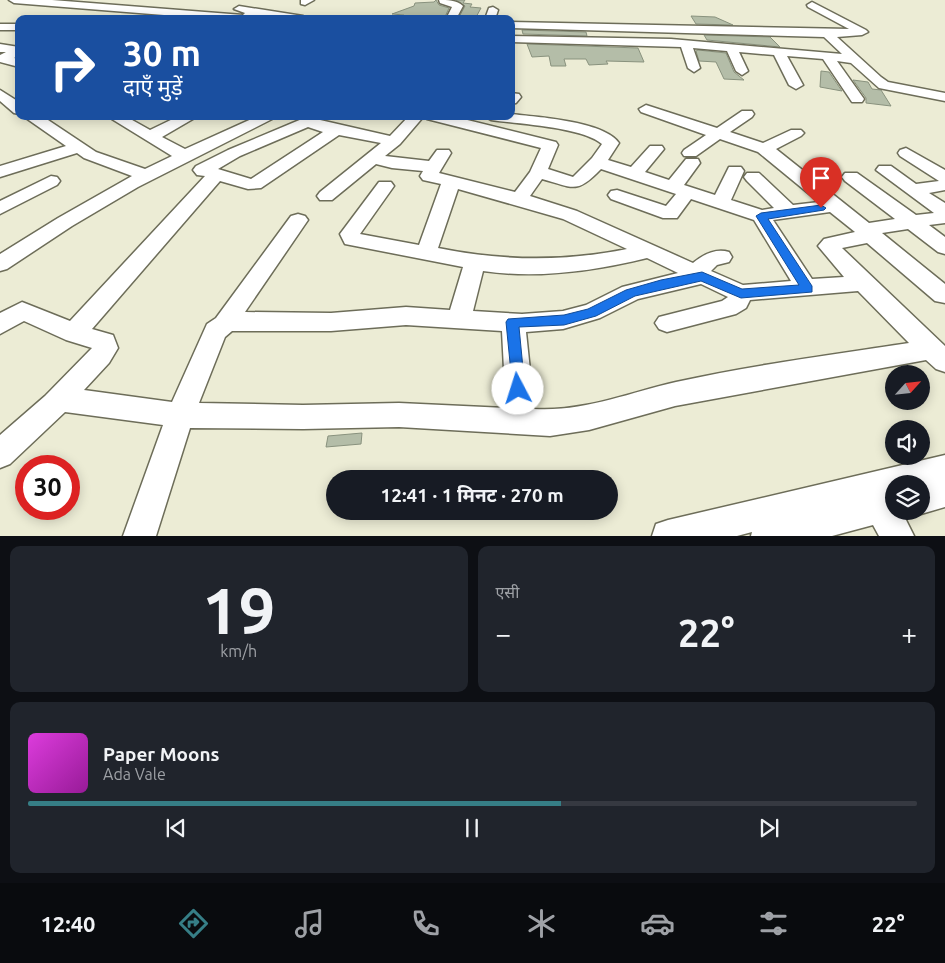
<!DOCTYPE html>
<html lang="hi">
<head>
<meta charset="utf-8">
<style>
  :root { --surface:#171b24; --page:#20242c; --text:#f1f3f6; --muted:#9ea1a6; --line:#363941; --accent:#367e86 }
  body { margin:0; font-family:Ubuntu,"Noto Sans Devanagari",sans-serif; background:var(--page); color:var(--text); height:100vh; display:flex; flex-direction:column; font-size:19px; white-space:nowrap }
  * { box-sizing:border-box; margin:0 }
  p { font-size:16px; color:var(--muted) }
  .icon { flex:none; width:28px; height:28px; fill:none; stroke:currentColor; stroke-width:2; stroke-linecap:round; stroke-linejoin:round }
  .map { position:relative; height:536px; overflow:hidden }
  .details { display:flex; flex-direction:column; gap:10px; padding:10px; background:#0d0f14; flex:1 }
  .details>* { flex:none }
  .banner { position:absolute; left:15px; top:15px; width:500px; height:105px; border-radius:10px; box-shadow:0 2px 12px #0003; background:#1a4fa0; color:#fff; overflow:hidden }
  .needle { width:32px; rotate:63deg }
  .tools { position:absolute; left:885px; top:365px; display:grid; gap:10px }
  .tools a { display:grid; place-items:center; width:45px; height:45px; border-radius:50%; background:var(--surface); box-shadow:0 2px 12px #0003; font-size:25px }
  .speed { position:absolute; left:15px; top:455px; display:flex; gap:10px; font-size:25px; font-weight:700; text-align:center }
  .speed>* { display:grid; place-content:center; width:65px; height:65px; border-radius:50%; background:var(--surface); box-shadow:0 2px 12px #0003; line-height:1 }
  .speed .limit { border:8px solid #d22; background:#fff; color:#111 }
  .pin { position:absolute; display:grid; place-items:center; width:42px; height:42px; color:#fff; margin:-51px -21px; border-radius:50% 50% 50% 0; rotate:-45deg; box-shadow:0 0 5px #0007 }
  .pin .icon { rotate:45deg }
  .me { position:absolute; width:55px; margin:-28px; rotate:355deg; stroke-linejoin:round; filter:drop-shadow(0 0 4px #0008) }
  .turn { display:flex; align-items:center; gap:18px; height:105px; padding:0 25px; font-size:22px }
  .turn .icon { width:65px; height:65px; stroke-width:2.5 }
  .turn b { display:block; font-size:35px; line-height:42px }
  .big { font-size:38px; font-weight:700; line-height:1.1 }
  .details .card { flex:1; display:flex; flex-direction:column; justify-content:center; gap:8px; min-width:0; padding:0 18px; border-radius:10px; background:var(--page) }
  .details .dial { align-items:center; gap:0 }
  .dial b { font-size:65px; line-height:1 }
  .song { display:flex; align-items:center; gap:15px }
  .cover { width:60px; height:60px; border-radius:8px; background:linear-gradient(135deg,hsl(300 70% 55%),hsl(300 70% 35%)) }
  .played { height:5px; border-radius:2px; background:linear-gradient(90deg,var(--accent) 60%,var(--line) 60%) }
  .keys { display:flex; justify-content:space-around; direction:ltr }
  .heat { display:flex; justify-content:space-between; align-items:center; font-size:28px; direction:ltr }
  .details .tiles { flex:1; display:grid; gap:10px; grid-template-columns:1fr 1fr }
  .card:last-child { grid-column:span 2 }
  .trip { position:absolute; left:326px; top:470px; width:292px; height:50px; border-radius:25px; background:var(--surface); box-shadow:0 2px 12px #0003; font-weight:700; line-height:50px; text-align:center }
  .tab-bar { display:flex; height:80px; justify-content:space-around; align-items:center; background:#090b0e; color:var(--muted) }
  .tab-bar .icon { width:35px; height:35px }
  .tab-bar .on { color:var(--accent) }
  .tab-bar b { font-size:22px; color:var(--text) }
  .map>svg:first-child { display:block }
  .building { fill:#b4bda8; stroke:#89927e }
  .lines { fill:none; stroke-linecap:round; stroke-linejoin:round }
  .minor-casing { stroke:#6d6d59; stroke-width:3 }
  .minor { fill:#fff; fill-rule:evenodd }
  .route { fill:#1a73e8; stroke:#114b97 }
</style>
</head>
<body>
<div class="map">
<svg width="945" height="536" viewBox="0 0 945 536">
  <rect width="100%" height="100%" fill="#ececd5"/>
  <path class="building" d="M436,0L439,5L449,8L444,19L416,16L414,19H404V15L392,14L414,6L415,3L434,2Z
    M456,0H465L463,3L472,4L470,7L481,8L475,19H458L465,6Z
    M691,16L715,17L733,25L696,24Z
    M522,30L586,32L587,36L523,34Z
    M704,35L770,37L780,47L707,40Z
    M527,44L638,48L644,62L606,61L608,64L589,65L586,59H564L566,66H551L549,56L532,57Z
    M698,50L726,53L734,72L744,80L724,79L716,62L699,61L696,51Z
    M821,71L829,72L842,91L820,87Z
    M853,80L868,82L872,89L881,90L891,106L866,103V98Z
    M362,433L361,444L326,447L328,436Z"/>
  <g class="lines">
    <g class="minor-casing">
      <path id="minor" d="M9,0H52L243,15L245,13L234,9L239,6L303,16L308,19H274L255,16L251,19H214L14,3Z
        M301,0H314L305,5L301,4Z
        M439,0C447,0 457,0 463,6L456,19H446L452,7L440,3Z
        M812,2L866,30L868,32L862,35L837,37L881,77L888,82L945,93V101L879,88L851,63L837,61L864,99L862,102H852L823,59L787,56L803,85L796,89L789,85L774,55L739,52L748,71L742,75L736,71L727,51L693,48L700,68L694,72L688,68L681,47L511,42V36L671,39L842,54L824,37L511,28V22L849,29L808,7L807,5Z
        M493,7L498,10L495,19H485L489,8Z
        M0,24H19V30H0Z
        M0,44L19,47V55L14,58L19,59V67L0,62V55L6,52H0Z
        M0,90L19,102V114L14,113L0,101Z
        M511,93L519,94L521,97L516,103L511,104Z
        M646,105L717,128L742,111H752L754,114L752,117L730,132L763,143L791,130H801L804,133L801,136L776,149L869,223L895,219L845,181L842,177L845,173H857L916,215L934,213L876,170L879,166H891L916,184L939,181L900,156L898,153L900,150L906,148L945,170V190L929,193L945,203V223L929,225L945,237V254L938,252L908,229L882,233L945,284V303L935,301L867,243L842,248L945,346V372L936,369L926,360L675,406L589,430L550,436L399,427L303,429L190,428L156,536H123L163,425L65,412L10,464L0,468V435L45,396L92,348L66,340L24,321L0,334V313L22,302L70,321L205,176L197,175L193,170L196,166L228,150L302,119L307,117L390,136L409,116H424L400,144L385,156L429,161L437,150H449L451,153L439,173L515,192L530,172L541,148L427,119L425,116H451L556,142L558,145L548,169L573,177L592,158L602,144C582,127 518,124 491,120L484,116H511V114C537,117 604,121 619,143L608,160L631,167L650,146H662L664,149L645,172L669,180L686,159H698L700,163L684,185L715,195L729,167H741L744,171L731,200L762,210L774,208L747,181L744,177L747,173H759L793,205L819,202L758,152L720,139L696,156H684L682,153L684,150L706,135L641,112L639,109ZM308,127L323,132L251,179L218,169L240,156ZM339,135L381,143L320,192L317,196L320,200H332L376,164L392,168L423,171L420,176L423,180L441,184L419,245L360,234L394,186L391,182H379L340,234L345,244L463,267L450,310L406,307L331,313L245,312L308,220L305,216L298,214L291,216L216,318L207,324L172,402L84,390L109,363L118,348L113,335L92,329L220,181L248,189L261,188ZM601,169L676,194L666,206L617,190L611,191L608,195L611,199L663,218H677L691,199L754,220L791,281L743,285L711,271L717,265L729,262L732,257L729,252C716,248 704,254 693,263L577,211L530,196L542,179C574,188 577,194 601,169ZM458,189L563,219L627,249C563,262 502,261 438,248ZM830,212L855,232L824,239L818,246L844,277L812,279L773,220ZM647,258L678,273L622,287L586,305L563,311L522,314L473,311L483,271C538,279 594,271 647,258ZM701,284L728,297L722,301L659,317L655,323L659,329L667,332L736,314L746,308L750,300L858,291L909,343C831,355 753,365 676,382C628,393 583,412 534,409L526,332L563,329L600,318L638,299ZM406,325L502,331L506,408L399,403L303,405L199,403L225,337L232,331H331Z
        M23,116H42L96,152L145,169L172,156L107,116H125L150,130L179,116H198L162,137L185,149L258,116H278L138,187L72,226L7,269L0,271V254L58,218L132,176L84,158L77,153L0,177V166L66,146Z
        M51,176L57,177L60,181L57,185L0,214V201Z
        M945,455V507L921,514L916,511H921V484H894V511H907L904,516L914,536H879L873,525L832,536H751L752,532L737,536H652L656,524L668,520Z"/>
    </g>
    <use href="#minor" class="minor"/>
  </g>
  <path class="route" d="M821,205L826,208L824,210L768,219L812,286V292L741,298L701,281L635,296L596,316L564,325L519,327L525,389L523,393L518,395L513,393L506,322L508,319L564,315L588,309L626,290L661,280L702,272L742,289L799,285L756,216L761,213Z"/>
</svg>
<div class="tools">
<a><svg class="needle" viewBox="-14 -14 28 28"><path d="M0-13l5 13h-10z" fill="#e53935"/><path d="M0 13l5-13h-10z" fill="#9ea1a6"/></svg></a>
<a><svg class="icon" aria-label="sound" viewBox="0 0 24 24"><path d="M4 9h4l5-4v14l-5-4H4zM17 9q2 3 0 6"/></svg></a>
<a><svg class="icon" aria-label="layers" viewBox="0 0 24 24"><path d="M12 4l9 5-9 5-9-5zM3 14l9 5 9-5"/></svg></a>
</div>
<div class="speed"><div class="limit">30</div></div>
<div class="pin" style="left:821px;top:208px;background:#d93025"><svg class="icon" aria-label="arrive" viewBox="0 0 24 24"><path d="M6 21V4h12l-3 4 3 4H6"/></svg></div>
<svg class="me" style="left:518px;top:389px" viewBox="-20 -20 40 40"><circle r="19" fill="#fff"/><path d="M0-13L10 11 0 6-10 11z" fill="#1a73e8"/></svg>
<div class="trip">12:41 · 1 मिनट · 270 m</div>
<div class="banner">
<div class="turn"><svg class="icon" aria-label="right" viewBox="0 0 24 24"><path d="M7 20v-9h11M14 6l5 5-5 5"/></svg><div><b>30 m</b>दाएँ मुड़ें</div></div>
</div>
</div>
<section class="details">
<div class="tiles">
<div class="card dial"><b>19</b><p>km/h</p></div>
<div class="card"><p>एसी</p>
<div class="heat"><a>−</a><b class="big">22°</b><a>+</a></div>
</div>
<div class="card">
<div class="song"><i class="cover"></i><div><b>Paper Moons</b><p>Ada Vale</p></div></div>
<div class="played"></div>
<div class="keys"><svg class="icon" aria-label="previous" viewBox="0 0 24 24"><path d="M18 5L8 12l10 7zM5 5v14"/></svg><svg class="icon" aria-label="pause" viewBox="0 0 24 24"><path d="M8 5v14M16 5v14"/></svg><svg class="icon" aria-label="next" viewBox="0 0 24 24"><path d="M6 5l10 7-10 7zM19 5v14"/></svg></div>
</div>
</div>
</section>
<nav class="tab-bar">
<b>12:40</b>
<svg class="icon on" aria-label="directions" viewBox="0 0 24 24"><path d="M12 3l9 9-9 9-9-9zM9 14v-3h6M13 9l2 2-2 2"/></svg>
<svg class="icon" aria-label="music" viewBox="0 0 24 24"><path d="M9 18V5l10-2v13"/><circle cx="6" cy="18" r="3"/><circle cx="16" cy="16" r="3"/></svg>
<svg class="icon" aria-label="phone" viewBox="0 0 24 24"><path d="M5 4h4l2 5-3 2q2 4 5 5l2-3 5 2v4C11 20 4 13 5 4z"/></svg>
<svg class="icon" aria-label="climate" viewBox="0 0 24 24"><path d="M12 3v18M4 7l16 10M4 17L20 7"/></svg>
<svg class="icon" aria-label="car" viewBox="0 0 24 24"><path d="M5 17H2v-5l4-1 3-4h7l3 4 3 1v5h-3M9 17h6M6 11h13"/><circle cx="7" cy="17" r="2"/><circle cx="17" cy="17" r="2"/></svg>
<svg class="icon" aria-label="filters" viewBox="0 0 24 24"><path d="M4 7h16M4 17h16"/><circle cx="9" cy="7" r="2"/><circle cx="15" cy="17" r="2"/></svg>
<b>22°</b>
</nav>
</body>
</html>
